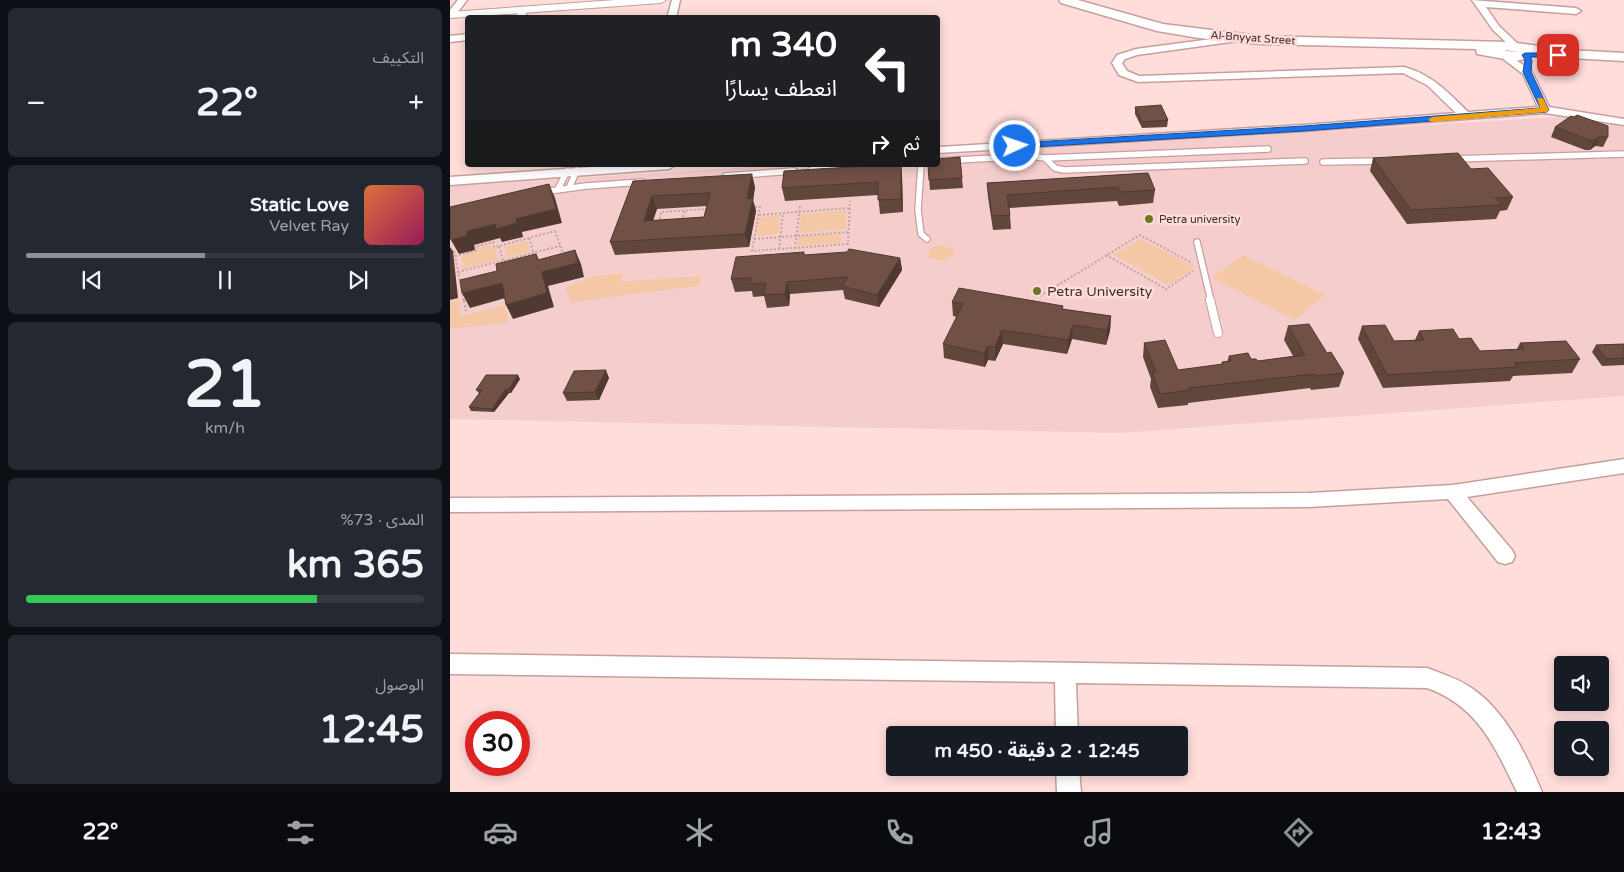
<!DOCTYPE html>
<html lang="ar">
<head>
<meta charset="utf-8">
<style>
  :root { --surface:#171b24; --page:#242831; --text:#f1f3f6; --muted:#9ea1a6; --line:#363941; --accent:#8c9099 }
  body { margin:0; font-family:"Varela Round","Noto Sans Arabic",sans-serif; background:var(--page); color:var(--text); direction:rtl; height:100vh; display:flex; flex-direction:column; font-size:19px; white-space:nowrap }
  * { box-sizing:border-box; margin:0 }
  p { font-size:16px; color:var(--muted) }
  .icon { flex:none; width:28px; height:28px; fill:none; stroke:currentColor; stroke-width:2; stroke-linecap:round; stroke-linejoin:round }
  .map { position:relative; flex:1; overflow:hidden; direction:ltr }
  .side { display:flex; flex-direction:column; gap:8px; padding:8px; background:#0d0f14; width:450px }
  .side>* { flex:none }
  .hud { position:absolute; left:15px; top:15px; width:475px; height:152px; border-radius:5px; box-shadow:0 2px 12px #0003; direction:rtl; background:#202124; color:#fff; overflow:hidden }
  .tools { position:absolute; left:1104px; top:656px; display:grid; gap:10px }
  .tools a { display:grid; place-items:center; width:55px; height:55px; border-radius:5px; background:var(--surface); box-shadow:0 2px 12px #0003; font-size:25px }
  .speed { position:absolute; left:15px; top:711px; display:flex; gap:10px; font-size:25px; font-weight:700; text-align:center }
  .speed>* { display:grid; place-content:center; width:65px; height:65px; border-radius:50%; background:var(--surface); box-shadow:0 2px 12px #0003; line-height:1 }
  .speed .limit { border:8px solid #d22; background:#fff; color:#111 }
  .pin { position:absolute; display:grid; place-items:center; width:42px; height:42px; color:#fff; margin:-21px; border-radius:10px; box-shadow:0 2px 8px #0006 }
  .me { position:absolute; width:55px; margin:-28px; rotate:87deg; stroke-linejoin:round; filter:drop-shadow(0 0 4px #0008) }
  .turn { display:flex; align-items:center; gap:18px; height:105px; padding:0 20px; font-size:22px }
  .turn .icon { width:65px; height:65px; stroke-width:2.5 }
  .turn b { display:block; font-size:35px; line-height:42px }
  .then { display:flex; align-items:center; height:48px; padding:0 20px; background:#0003; gap:10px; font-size:19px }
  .big { font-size:38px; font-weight:700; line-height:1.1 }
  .side .card { flex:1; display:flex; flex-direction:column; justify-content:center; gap:8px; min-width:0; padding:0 18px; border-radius:8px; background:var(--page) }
  .side .dial { align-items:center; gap:0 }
  .dial b { font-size:65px; line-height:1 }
  .song { display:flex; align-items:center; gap:15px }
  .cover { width:60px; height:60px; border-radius:8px; background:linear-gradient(135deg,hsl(20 70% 55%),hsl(330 70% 35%)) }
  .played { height:5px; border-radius:2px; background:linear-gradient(90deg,var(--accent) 45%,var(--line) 45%) }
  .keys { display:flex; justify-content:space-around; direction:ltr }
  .heat { display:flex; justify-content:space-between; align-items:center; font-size:28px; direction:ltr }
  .charge { height:8px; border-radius:4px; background:linear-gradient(90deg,#34c759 73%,var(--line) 0) }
  .trip { position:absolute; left:436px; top:726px; width:302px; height:50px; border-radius:5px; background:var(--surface); box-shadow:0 2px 12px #0003; font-weight:700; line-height:50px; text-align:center; direction:rtl }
  .dock { display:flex; height:80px; justify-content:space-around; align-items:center; background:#090b0e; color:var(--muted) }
  .dock .icon { width:35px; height:35px }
  .dock .selected { color:var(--accent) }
  .dock b { font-size:22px; color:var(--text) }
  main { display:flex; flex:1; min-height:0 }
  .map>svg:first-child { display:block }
  .built { fill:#f4cdcc }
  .green { fill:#f4c8a5 }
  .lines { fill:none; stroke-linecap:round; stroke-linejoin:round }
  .service-far1-casing { stroke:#c69f9d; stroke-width:8 }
  .service-casing { stroke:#c69f9d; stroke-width:10 }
  .minor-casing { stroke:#c69f9d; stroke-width:3 }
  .tertiary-casing { stroke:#c69f9d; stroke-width:2 }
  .secondary-casing { stroke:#c69f9d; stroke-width:3 }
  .path-far1 { stroke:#c1a5a3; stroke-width:2; stroke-dasharray:2 2; stroke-linecap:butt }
  .path { stroke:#c1a5a3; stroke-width:2.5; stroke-dasharray:2.5 2.5; stroke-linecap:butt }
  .service-far1 { stroke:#fff; stroke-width:5.5 }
  .service { stroke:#fff; stroke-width:8 }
  .minor { fill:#fff; fill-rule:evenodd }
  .tertiary { fill:#fff; fill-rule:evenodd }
  .secondary { fill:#fff; fill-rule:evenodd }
  .wall { fill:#61463c; fill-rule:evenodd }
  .shaded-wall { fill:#4f3931 }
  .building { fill:#715146; stroke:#4f3931; fill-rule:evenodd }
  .route { fill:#1a73e8; stroke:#114b97 }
  .slow { fill:#f59e0b }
  .poi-dot { fill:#6a7a29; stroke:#ffdddb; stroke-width:2 }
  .labels { text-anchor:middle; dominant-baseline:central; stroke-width:5; stroke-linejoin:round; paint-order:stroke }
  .far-street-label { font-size:11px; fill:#3e2e2e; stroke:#ffdddb }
  .far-poi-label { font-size:11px; fill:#3e2e2e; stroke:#ffdddb; text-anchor:start }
  .poi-label { font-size:14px; fill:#3e2e2e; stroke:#ffdddb; text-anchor:start }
</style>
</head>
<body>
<main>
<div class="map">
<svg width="1174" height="792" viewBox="0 0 1174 792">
  <rect width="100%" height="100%" fill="#ffdddb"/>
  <path class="built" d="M1123,116L1174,127V396L670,433L0,419V186L334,165H488V155Z"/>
  <path class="green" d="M396,210V229L349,233L351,214Z
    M330,215L328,234L307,236L309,217Z
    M391,234V243L347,246L349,236Z
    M691,239L745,267L718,285L664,255Z
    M77,241L80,252L57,258L54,247Z
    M40,245L41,249L45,248L48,260L13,269L11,256L27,252V248Z
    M491,245L503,249L504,255L491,261L478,257L477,254L481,248Z
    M793,255L875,295L845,320L762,278Z
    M173,273L170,282L252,276L248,286L121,302L115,287L141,277Z
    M9,300L11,316L55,305L58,322L0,329V302Z"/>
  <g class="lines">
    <g class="service-far1-casing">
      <path id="service-far1" d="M595,158L818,149
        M1003,159L1174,154
        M488,161L581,156L595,158L605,168L614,170L855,161
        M873,162L931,161
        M471,165L468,210L471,234L477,239
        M361,170L426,165
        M276,176L344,171
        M119,188L127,170
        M108,189L117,171
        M92,192L136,186L192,182
        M747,242L761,301"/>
    </g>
    <g class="service-casing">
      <path id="service" d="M760,300L768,333"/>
    </g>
    <g class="minor-casing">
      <path id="minor" d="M8,0H17L4,17H0V10Z
        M222,0H230L226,18H217Z
        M1022,0L1126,8L1131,11L1126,14L1036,7L1049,26L1068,44V48H1062L1043,30Z
        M73,7L78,10L74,18H65L70,8Z
        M18,34V40L0,42V36Z
        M792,35L797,38L795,40L687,55L675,59L672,63L677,71L689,76L954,67C981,74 999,93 1018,112L1088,107L1073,74L1048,55L1053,52L1081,70L1099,107L1174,119V125L1095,113L853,131L488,153V147L853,125L1006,113L977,85L953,73L688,82L669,75L662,63L667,55L686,49Z
        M170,165H225L219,169L0,185V177Z
        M1174,459V473L1017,497L1062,550L1065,556L1062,562L1055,564L1048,562L998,499L859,507L0,512V498L859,493L1003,485Z
        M0,654L977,668C993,674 1009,679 1023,689C1056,712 1077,756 1092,792H1067C1045,747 1028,706 977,688L626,683L628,735H606L605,682L0,674Z
        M606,768H629L631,792H607Z"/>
    </g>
    <g class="tertiary-casing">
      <path id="tertiary" d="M165,0H216L211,3L0,18V12Z"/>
    </g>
    <g class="secondary-casing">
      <path id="secondary" d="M609,0H628L713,24L810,36L1058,42L1120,50L1174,53V61L1120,58L1082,53L1080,58L1066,61L1027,54L1026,49L810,44L749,38L707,31L611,3ZM1055,50L1068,52L1056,51Z"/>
    </g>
    <path class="path-far1" d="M301,207H310L302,251L398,244L400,201
      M309,215L399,208
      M232,221L235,210
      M209,223L211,212L257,209
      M105,231L116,261L57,275L49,246Z
      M79,238L84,254
      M304,239L399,232
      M345,248L350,206
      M329,249L333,213
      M4,251L14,301
      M656,255L716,289L743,271
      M5,256L26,251L25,247L43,242L44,247L49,246
      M8,272L110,246
      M590,296L690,235L742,263"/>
    <path class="path" d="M14,300L16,311"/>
    <use href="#service-far1" class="service-far1"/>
    <use href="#service" class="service"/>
    <use href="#minor" class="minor"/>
    <use href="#tertiary" class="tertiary"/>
    <use href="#secondary" class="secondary"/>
  </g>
  <path class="wall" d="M685,107L718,120L717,127L692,128L685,114Z
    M1105,127L1158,137L1153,147L1145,146L1140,150H1135L1101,137Z
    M923,158L1021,169L1063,197L1057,210L1050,211L1046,219L957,224L920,171Z
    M451,165L452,177L453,212L430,214L428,195L335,201L332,188Z
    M478,165L512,178L513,188L480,190Z
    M698,173L705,190L703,203L669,206L667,201L559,208L560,215L561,229L543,230L538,197L537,183Z
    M183,181L305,187L303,200L306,211L299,247L165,255L160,242ZM257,206L254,217L203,221L207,209Z
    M355,255L450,258L452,270L429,307L395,299L393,290L340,294L339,306L317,308L314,296L303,297L302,291L285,292L281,279Z
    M502,302L613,306V309L661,316L660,331L656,345L622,339L617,354L553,344L545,361L538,360L535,367L494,358L493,344L507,317L503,316Z
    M838,326L877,353L894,373L889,387L861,390L860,388L738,403V405L708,408L700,387L701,379L693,357L694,343L728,370L771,365L772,362H777L779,356L808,361L843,356L834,340Z
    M912,326L944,341L965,340L969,331L1009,339L1030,351L1067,349L1070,343L1130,359L1122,373L1063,376L1060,381L933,388L908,339Z
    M1174,344V365L1152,366L1142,352L1146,345Z
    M159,378L149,400L117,401L113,393Z
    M70,379L61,393H59L44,412L21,411L19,407L29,393L26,390Z"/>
  <path class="shaded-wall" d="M1150,136L1145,146L1140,150L1145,140Z
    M451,165L452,177L453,212L451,199Z
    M302,174L305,187L303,200L306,211L299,247L295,234L297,199Z
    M99,184L105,198L112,223L72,232L73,237L52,242L50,238L24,245L25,250L9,254L1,240L17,231L66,219Z
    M202,196L207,209L198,234L194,221Z
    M0,247L3,251L8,298L0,300Z
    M125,250L131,264L134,277L98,286L104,307L63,319L56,305L86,254L93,268Z
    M450,258L452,270L429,307L427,295Z
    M337,282L340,294L339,306L335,294Z
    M52,283L59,297L20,308L12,293Z
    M661,316L660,331L656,345L657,330Z
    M623,325L622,339L617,354L618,340Z
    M552,330L553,344L545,361V347Z
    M538,346V360L535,367L534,353Z
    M156,370L159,378L149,400L145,392Z
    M68,375L70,379L61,393L59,389Z
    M56,389L59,393L44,412L42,409Z"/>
  <path class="building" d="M711,105L718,120L692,122L685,107Z
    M1127,115L1158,126V137L1150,136L1145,140H1139L1105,127L1121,116L1124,117Z
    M1008,153L1021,169L1038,168L1063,197L1045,198L1052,205L961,210L923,158Z
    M510,157L512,178L479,180L478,165H488V159Z
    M435,165H451V199L428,200V182L332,188L334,171Z
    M698,173L705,190L670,192L668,187L557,195L560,215L542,216L537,183Z
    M302,174L297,199L303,198L295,234L160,242L183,181ZM260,193L254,217L194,221L202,196Z
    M99,184L106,209L66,219L67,223L46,229L45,224L17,231V236L1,240L0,233V207Z
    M399,249L450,258L427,295L392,286L398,277L337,282L335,294L313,295L316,283L300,284L301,278L281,279L286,257L354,252V255L397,252Z
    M125,250L128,263L92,272L97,293L56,305L52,283L12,293L10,280L47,271L46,264L86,254L88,260Z
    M0,270L2,287L0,288Z
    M509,288L613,306L612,309L661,316L657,330L623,325L618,340L552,330L545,347L538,346L534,353L493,344L513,304L502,302Z
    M859,324L877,353L881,352L894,373L866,376L864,374L739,388L740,390L710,394L702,372H706L694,343L715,340L728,370L773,364L772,362L781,361L779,356L798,353L801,359H806L808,361L855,355L838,326Z
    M935,325L944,341L974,340L969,331L1003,329L1009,339L1021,338L1030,351L1074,349L1070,343L1116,341L1130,359L1064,363L1067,367L937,375L912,326Z
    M1174,344V358L1156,359L1146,345Z
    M156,370L145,392L113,393L124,371Z
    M36,375H68L59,389H56L42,409L19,407L32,390H26Z"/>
  <path class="route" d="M1075,53H1108L1111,55L1108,57H1080L1082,60L1081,72L1099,110L1097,112L854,131L565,148L561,146L565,143L854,126L1090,108L1073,72L1075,60L1072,55Z"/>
  <path class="slow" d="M1087,98H1093L1099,110L1097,112L982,122L978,120L982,117L1090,108Z"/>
  <g class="poi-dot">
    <circle cx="699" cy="219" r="5"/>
    <circle cx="587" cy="291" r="5"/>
  </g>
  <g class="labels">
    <g class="far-street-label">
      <text transform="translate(803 38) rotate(4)">Al-Bnyyat Street</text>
    </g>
    <g class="far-poi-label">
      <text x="709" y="219">Petra university</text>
    </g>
    <g class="poi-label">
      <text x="597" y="291">Petra University</text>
    </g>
  </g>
</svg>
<div class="tools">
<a><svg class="icon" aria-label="sound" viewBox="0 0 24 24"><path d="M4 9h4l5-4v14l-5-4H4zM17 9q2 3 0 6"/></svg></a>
<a><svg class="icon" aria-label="search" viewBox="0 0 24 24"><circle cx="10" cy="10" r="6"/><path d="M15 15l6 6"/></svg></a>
</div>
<div class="speed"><div class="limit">30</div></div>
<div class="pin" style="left:1108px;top:55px;background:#d93025"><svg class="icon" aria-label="arrive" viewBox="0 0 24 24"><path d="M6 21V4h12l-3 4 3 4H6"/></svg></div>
<svg class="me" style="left:565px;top:146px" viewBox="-20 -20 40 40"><circle r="17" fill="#1a73e8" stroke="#fff" stroke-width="3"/><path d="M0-11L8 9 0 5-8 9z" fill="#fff"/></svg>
<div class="trip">12:45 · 2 دقيقة · 450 m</div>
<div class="hud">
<div class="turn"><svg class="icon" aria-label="left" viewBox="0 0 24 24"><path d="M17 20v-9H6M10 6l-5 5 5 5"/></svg><div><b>340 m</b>انعطف يسارًا</div></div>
<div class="then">ثم<svg class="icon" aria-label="right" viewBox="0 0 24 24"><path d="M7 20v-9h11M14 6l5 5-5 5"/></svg></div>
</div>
</div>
<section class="side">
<div class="card"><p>التكييف</p>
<div class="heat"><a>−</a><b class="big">22°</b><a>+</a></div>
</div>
<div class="card">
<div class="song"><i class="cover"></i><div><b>Static Love</b><p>Velvet Ray</p></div></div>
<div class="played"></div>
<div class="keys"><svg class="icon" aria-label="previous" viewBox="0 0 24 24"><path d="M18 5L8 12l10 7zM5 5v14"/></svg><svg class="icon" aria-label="pause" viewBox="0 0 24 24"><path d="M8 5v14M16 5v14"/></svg><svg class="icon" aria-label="next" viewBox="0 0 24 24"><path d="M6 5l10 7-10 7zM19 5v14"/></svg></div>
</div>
<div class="card dial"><b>21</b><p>km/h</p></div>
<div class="card"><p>المدى · 73%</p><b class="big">365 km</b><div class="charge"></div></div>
<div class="card"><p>الوصول</p><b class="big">12:45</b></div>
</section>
</main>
<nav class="dock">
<b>12:43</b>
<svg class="icon selected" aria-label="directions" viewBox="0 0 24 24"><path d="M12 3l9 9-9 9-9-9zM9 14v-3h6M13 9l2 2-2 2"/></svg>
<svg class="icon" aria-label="music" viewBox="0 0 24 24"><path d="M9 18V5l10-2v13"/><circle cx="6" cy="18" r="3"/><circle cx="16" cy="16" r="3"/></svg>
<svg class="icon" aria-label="phone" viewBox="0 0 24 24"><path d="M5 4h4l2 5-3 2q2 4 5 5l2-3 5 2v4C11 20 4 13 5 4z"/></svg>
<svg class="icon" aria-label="climate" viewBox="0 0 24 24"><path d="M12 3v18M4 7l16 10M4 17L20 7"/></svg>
<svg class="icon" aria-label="car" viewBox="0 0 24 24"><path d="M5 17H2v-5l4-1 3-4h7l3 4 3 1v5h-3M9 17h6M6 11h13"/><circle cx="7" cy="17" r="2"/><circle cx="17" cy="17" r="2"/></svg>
<svg class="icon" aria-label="filters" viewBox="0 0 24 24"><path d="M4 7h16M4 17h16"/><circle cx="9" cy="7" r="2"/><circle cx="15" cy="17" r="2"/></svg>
<b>22°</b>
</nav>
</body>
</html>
